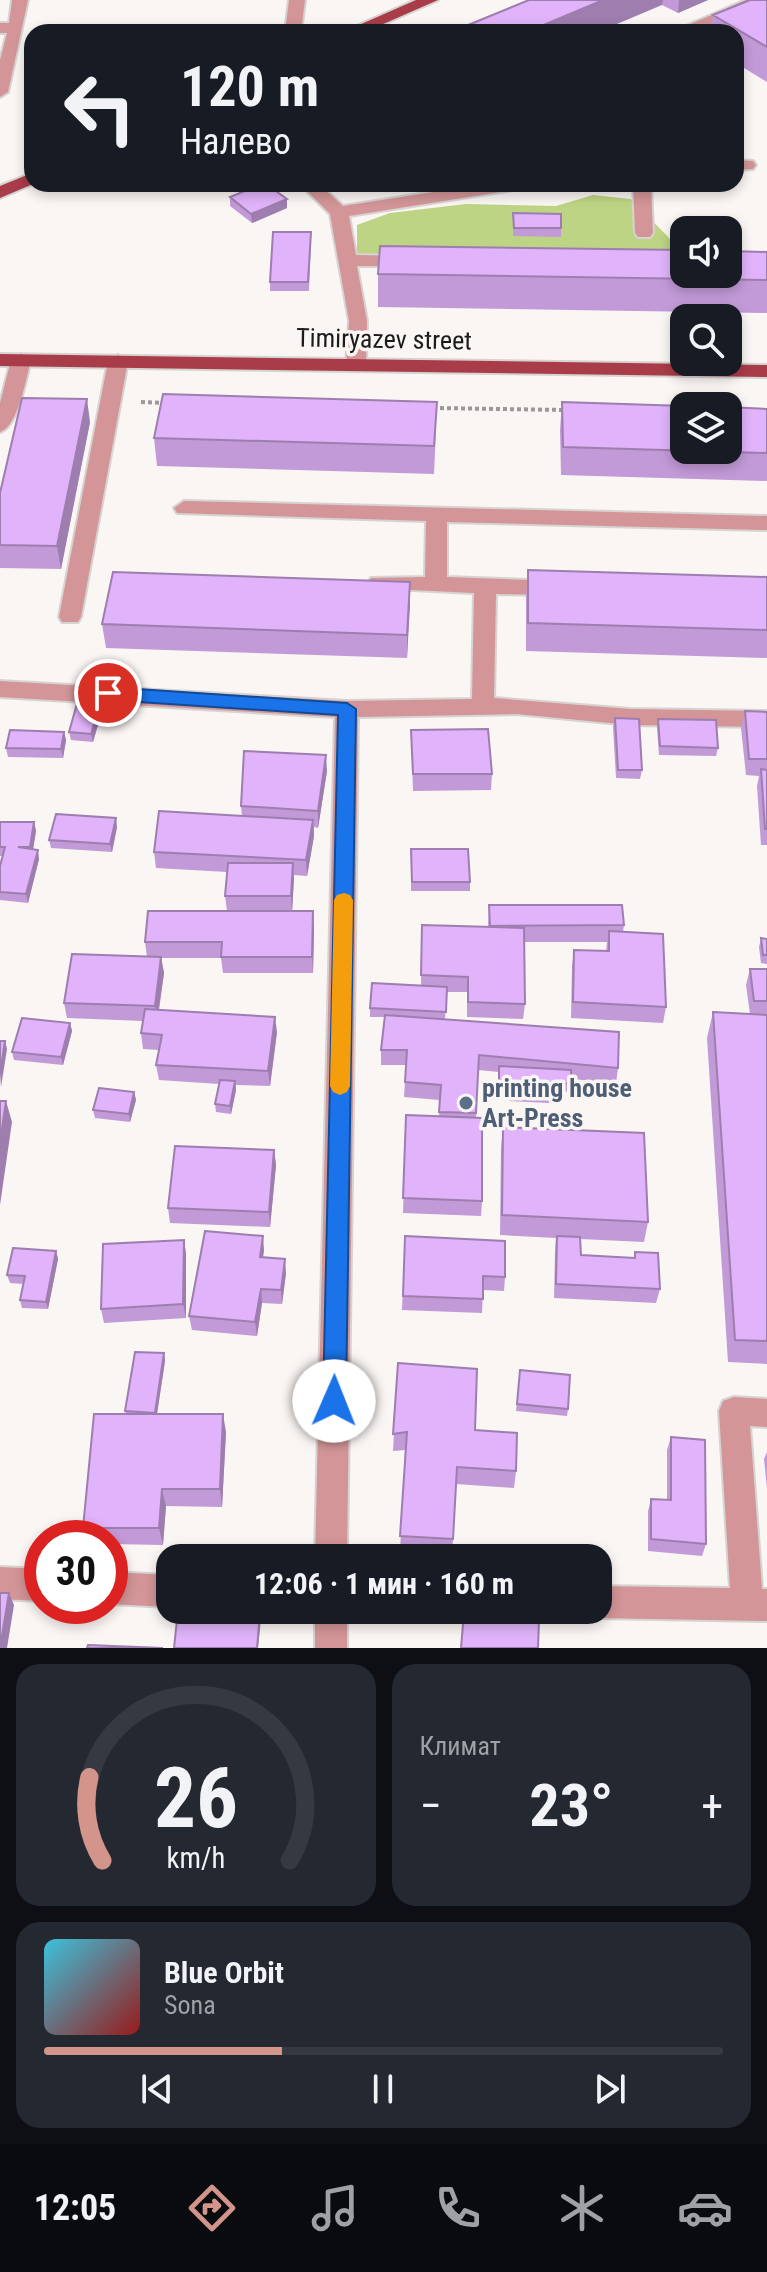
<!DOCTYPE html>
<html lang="ru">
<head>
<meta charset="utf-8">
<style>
  :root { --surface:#171b24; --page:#242831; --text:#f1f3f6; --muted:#9ea1a6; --line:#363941; --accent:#d3948b }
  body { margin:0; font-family:"Roboto Condensed",sans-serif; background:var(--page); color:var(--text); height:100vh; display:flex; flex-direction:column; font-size:30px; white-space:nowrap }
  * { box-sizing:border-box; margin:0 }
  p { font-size:26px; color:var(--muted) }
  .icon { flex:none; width:44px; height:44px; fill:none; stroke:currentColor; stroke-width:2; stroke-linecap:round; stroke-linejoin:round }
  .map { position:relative; height:1648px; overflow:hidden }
  .sheet { display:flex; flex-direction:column; gap:16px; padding:16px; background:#0d0f14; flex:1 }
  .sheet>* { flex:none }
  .top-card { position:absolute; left:24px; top:24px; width:720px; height:168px; border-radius:24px; box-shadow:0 4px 12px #0003; background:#171b24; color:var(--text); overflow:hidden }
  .buttons { position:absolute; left:670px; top:216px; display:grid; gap:16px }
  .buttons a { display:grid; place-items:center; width:72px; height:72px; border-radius:16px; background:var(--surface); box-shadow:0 4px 12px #0003; font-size:40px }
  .speed { position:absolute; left:24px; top:1520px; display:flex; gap:16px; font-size:40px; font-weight:700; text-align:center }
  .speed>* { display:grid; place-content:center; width:104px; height:104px; border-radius:50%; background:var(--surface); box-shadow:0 4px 12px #0003; line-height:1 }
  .speed .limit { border:12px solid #d22; background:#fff; color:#111 }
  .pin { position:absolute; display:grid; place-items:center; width:68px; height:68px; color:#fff; margin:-34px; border:4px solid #fff; border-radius:50%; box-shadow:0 2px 8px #0007 }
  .me { position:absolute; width:88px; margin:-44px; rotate:1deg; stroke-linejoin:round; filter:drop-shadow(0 0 6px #0008) }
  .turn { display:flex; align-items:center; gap:28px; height:168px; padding:0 24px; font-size:36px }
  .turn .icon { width:104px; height:104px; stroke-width:2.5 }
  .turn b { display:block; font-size:56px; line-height:68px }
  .big { font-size:60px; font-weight:700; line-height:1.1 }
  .sheet .tile { flex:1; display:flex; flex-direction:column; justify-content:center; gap:12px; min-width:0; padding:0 28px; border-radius:24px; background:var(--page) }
  .sheet .dial { align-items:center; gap:0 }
  .dial svg { height:208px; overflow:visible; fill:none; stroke:var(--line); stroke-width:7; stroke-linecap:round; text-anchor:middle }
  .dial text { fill:var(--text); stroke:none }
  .song { display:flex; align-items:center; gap:24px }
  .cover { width:96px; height:96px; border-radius:12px; background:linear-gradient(135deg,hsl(190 70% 55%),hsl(0 70% 35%)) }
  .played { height:8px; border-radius:4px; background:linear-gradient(90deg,var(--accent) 35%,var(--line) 35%) }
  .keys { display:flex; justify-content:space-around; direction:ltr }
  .heat { display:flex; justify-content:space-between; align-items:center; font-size:44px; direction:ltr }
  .sheet .tiles { flex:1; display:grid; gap:16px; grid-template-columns:1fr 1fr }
  .tile:last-child { grid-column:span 2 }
  .trip { position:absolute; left:156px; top:1544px; width:456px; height:80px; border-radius:24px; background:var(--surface); box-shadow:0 4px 12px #0003; font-weight:700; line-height:80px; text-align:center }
  .menu { display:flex; height:128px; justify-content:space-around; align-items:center; background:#090b0e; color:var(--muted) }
  .menu .icon { width:56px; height:56px }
  .menu .selected { color:var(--accent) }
  .menu b { font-size:36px; color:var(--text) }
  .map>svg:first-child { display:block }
  .forest { fill:#bcd483 }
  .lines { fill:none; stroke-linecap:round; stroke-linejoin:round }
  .minor-casing { stroke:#d6d3d1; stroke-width:4 }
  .major-casing { stroke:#d6d3d1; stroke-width:4 }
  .path { stroke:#9b9897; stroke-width:4; stroke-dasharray:4 3; stroke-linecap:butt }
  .minor { fill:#d39597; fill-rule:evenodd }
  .major { fill:#a93c49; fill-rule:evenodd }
  .wall { fill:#c29ad7 }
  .shaded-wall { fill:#9e7daf }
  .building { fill:#e1b3fa; stroke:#9e7daf; stroke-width:2 }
  .route { fill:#1a73e8; stroke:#114b97; stroke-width:2 }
  .slow { fill:#f59e0b }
  .service-dot { fill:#5c6f8a; stroke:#faf6f4; stroke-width:3 }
  .labels { text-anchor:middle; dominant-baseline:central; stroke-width:7; stroke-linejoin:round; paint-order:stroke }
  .street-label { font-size:26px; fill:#1c1a1a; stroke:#faf6f4 }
  .service-label { font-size:26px; font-weight:bold; fill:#4e5e75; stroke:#faf6f4; text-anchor:start }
</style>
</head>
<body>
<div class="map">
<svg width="767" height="1648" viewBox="0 0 767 1648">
  <rect width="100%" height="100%" fill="#faf6f4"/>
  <path class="forest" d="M593,195L631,199L675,244H684V266L357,260V225L390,213L466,204L556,206Z"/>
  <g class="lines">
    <g class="minor-casing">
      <path id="minor" d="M12,0H28L8,92L0,97V60L7,33H0V23H9Z
        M289,0H305L301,32H285Z
        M746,0H767L700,32H642L650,27L686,26Z
        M736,160L753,161L756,165L753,169L736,170Z
        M300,184H319L343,206L485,184H528L519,189L349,216L356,255L409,256L418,261L409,266H357L367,321L366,365L356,371L346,365L349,321L330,214Z
        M633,184H651L653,233L650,237H638L635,233Z
        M21,354L31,360C26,378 18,427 0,432V403L11,360Z
        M118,355L128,361L81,617L78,622H62L59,617L108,361Z
        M184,501L767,516V530L447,522V577L558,581L566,583L569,588L566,593L558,595L496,594L494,698L630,709L767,711V727L630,725L517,714L358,717L347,1558H315L335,717L0,697V681L347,701L472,699L474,593L371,588L368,583L371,578L425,577L426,521L177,513L174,508Z
        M734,1397L767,1399V1427L750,1426L762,1589H767V1621L598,1618L587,1613L585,1610H598V1586L730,1588L719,1411L723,1401Z
        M0,1567L42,1569V1601L0,1599Z
        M110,1572L170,1575V1607L110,1604Z
        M315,1610H347V1648H315Z"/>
    </g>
    <g class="major-casing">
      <path id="major" d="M416,0H438L365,32H343Z
        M32,173L33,184L0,198V186Z
        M0,354L767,365V377L0,366Z"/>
    </g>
    <path class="path" d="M141,402L167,403
      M433,408L567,410"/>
    <use href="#minor" class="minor"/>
    <use href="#major" class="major"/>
  </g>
  <path class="wall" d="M529,0H708L678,13L662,5Z
    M767,0V82L736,63V32H710L713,15Z
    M230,197L287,199V208L252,223L230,206Z
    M513,213L561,228V237L513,236Z
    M311,241L309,291H270V282Z
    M767,252V313L378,307V274Z
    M562,402L767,409V481L561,475L560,430Z
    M90,422L61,569L0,568V493Z
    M436,430L434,474L157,466L154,438Z
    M528,570L767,577V658L526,651V598Z
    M410,582L407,658L106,648L102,624Z
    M101,702L102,711L93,742L71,740L69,732Z
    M745,711L767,712V845H761L757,786L759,776L746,775L741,728Z
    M615,718L642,770L640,779L616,778L613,727Z
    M658,719L718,748L716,756L659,755L657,728Z
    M411,730L492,774L491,790L413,791Z
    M64,732L66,740L63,758L8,757L6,748Z
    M327,771L318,828L314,827V836L307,876L294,875L292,911L314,927L313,973H223L221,958H161L164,973L159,1010L277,1032L270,1086L236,1085V1090L231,1114L216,1112L215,1104L219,1084L159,1080L156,1065L159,1050L143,1049L141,1033L143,1021L67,1018L64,1003L147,957L145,942L227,911L225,896L227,872L156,868L154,852L242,816L241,806Z
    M0,822H34L36,831L33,849L39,859L28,903L0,900V866L3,856H0Z
    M117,827L112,852L51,848L49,840Z
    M411,849L470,882V891H411Z
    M489,905L624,925L623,932L666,1007L663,1023L571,1018L572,966L574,950L606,951L607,942H524L525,1004L523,1019L467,1017V992H447L445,1019L618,1068L616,1083L571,1079L570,1092L550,1090L549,1103L509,1101V1088H498L499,1072L478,1070L476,1118L482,1201L481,1216L403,1213L406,1115L439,1117L440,1100L404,1097L406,1065H381V1050L385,1017H370V1008L421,985L422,925L488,927Z
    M761,938L767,939V964L761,963L759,947Z
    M750,969H767V1364L728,1362L707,1038L713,1012L750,1014L746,985Z
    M70,1023L72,1031L63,1065L14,1060L12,1052Z
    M134,1092L136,1100L130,1122L95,1118L93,1110Z
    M503,1127L648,1222L644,1242L580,1239L581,1255L634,1258L635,1252L660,1289L656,1303L554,1298L555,1251L556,1238L500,1235L501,1148Z
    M274,1150L276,1165L270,1227L170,1223L168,1208Z
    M405,1236L505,1277L504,1291L483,1290L482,1313L402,1310Z
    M184,1240L186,1254V1318L104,1323L101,1309Z
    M264,1250L263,1257L286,1273L282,1304L262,1303L257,1336L192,1330L189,1316Z
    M56,1251L58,1259L48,1309L22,1308L20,1300L24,1284L10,1283L7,1275Z
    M164,1353L165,1361L157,1414L226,1432L222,1507L166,1506L163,1545L110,1544V1538H86L83,1528L126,1414L125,1411Z
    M398,1363L475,1430L516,1471L514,1488L456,1484L452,1556L400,1552L405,1450L393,1451Z
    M520,1370L568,1409L567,1416L516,1411Z
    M671,1437L706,1544L702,1556L648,1551V1511L651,1499L667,1500V1450Z
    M767,1452V1488L764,1459Z"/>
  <path class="shaded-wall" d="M603,0H663L662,5L598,32H527Z
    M679,0H708L678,13Z
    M287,199V208L252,223L251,214Z
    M87,399L90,422L61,569L57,546Z
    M410,582V605L407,658V635Z
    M101,702L102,711L93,742L91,734Z
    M64,732L66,740L63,758L61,749Z
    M326,755L327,771L318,828V811Z
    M116,818L117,827L112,852L110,844Z
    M313,820L314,836L307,876L306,860Z
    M34,822L36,831L32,856L30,847Z
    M38,850L39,859L28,903L26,894Z
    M293,863L294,879L292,913L291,896Z
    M313,911L314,927L313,973L312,957Z
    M161,957L164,973L157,1021L155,1006Z
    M275,1017L277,1032L270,1086L268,1071Z
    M70,1023L72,1031L63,1065L61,1057Z
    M5,1041L7,1049L1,1087L0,1073Z
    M235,1081L236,1090L231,1114L230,1106Z
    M134,1092L136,1100L130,1122L129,1114Z
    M6,1101L12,1122L0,1205V1143Z
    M274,1150L276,1165L270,1227L269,1212Z
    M263,1236L264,1250L261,1271L260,1257Z
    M184,1240L186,1254V1318L183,1304Z
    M56,1251L58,1259L48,1309L46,1302Z
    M285,1259L286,1273L282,1304L281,1290Z
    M261,1289L262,1303L257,1336L255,1322Z
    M164,1353L165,1361L156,1420L155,1413Z
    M223,1414L226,1432L222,1507L220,1489Z
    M162,1489L166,1506L163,1545L159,1528Z
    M9,1593L14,1605L7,1648H0Z
    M260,1613L261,1619L258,1648H257Z"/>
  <path class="building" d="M529,0H603L527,32H451Z
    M750,0H767V47L713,15Z
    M262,184H266L287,199L251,214L230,197Z
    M513,213L561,214V228H514Z
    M273,232H311L308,282H270Z
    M380,246L684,250V274H728V251L767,252V280L378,274Z
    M163,394L437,402L434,446L154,438Z
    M22,398L87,399L57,546L0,545V493Z
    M562,402L684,406V450H728V407L767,409V453L563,447Z
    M528,570L767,577V630L528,623Z
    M113,572L410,582L407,635L102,624Z
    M78,700L101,702L91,734L69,732Z
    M745,711L767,712V759H749Z
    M615,718L639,719L642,770H618Z
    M658,719L716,720L718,748L660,746Z
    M488,729L492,774H413L411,730Z
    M10,730L64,732L61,749L6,748Z
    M244,751L326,755L318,811L241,806Z
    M761,769L767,770V829H765Z
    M159,811L313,820L306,860L154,852Z
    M56,814L116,818L110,844L49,840Z
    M0,822H34L30,847H18L38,850L26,894L0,892V866L5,847H0Z
    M411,849H468L470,882H412Z
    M228,863H293L291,896H225Z
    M489,905H622L624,925L490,926Z
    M148,911H313L312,957H221L222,942H145Z
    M422,925L524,928L525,1004L468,1002V977L421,975Z
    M609,931L663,934L666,1007L573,1002L574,950L609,951Z
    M761,938L767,939V955H763Z
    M72,954L161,957L155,1006L64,1003Z
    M750,969H767V1001H754Z
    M372,983L447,987L446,1012L370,1008Z
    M145,1009L275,1017L268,1071L156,1065L162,1035L141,1033Z
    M713,1012L767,1015V1341L735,1340Z
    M385,1015L619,1032L618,1068L479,1055L476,1113L439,1112L441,1085L405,1082L407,1050H381Z
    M22,1018L70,1023L61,1057L12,1052Z
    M0,1041H5L0,1073Z
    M499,1066L571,1070V1084L550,1082V1095L510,1092V1080H499Z
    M220,1080L235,1081L230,1106L215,1104Z
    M99,1088L134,1092L129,1114L93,1110Z
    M0,1101H6L0,1143Z
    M406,1115L482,1118V1201L403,1198Z
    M503,1127L644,1133L648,1222L502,1215Z
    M175,1146L274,1150L269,1212L168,1208Z
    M205,1231L263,1236L260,1257L285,1259L281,1290L261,1289L255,1322L189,1316Z
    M405,1236L505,1241V1277L483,1276V1299L403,1296Z
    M557,1236L580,1237L581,1255L635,1258V1252L658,1253L660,1289L556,1284Z
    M184,1240L183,1304L101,1309L103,1244Z
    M13,1248L56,1251L46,1302L20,1300L25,1276L7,1275Z
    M135,1352L164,1353L155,1413L125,1411Z
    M398,1363L477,1369L475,1430L517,1433L516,1471L457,1467L453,1539L400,1536L407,1432L393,1434Z
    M520,1370L570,1375L568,1409L517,1404Z
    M94,1414H223L220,1489H162L159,1528H83Z
    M671,1437L705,1440L706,1544L651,1539V1499L671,1500Z
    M0,1593H9L0,1648Z
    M178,1610L260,1613L257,1648H174Z
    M464,1612L539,1620L538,1648H461Z
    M88,1645L163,1648H87Z"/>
  <path class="route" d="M108,687L347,703L356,709L346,1401L342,1408L334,1412L326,1408L323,1401L338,715L108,700L100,693Z"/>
  <path class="slow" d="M344,893L350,895L353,900L350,1086L347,1092L340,1095L333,1092L330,1086L334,900L337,895Z"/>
  <circle class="service-dot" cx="466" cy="1103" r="8"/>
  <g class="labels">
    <g class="street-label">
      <text transform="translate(384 339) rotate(1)">Timiryazev street</text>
    </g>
    <g class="service-label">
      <text x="482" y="1088">printing house<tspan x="482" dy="30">Art-Press</tspan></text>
    </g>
  </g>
</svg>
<div class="buttons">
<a><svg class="icon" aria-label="sound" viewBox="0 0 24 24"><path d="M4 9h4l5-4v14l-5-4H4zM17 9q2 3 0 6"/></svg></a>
<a><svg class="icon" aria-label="search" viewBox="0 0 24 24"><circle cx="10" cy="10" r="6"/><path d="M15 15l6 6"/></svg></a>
<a><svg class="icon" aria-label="layers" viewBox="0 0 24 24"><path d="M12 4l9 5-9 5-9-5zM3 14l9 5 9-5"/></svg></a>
</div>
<div class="speed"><div class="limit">30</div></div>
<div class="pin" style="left:108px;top:693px;background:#d93025"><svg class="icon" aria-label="arrive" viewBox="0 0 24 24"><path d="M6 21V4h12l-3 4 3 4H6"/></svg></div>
<svg class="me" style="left:334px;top:1401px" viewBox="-20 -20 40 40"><circle r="19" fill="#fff"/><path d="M0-13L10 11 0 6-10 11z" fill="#1a73e8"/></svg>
<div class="trip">12:06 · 1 мин · 160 m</div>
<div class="top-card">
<div class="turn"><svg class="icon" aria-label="left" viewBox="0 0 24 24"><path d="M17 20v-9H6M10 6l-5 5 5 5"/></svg><div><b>120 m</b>Налево</div></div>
</div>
</div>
<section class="sheet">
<div class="tiles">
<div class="tile dial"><svg viewBox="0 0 100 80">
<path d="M14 69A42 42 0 1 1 86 69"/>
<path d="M14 69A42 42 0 0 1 9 37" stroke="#d3948b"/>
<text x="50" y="56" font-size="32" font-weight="700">26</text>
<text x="50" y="72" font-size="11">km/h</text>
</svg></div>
<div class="tile"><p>Климат</p>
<div class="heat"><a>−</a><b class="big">23°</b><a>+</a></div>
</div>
<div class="tile">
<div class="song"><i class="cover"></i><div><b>Blue Orbit</b><p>Sona</p></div></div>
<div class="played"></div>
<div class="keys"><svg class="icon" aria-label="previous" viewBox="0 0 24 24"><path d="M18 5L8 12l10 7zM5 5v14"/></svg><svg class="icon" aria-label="pause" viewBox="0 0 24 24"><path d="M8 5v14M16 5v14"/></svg><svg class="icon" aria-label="next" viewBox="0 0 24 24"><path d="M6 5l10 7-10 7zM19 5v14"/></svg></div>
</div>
</div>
</section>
<nav class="menu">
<b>12:05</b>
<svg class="icon selected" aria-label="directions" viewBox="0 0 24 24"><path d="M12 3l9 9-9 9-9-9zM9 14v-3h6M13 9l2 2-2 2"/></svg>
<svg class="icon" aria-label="music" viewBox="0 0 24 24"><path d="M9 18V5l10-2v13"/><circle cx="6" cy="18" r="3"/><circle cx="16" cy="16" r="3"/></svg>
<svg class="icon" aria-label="phone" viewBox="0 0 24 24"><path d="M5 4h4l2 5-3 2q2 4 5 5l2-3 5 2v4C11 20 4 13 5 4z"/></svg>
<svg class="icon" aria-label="climate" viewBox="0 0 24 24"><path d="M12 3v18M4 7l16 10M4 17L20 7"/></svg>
<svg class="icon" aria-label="car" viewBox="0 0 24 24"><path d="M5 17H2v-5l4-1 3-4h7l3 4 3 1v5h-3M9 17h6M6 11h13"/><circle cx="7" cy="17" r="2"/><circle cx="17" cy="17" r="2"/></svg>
</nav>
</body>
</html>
